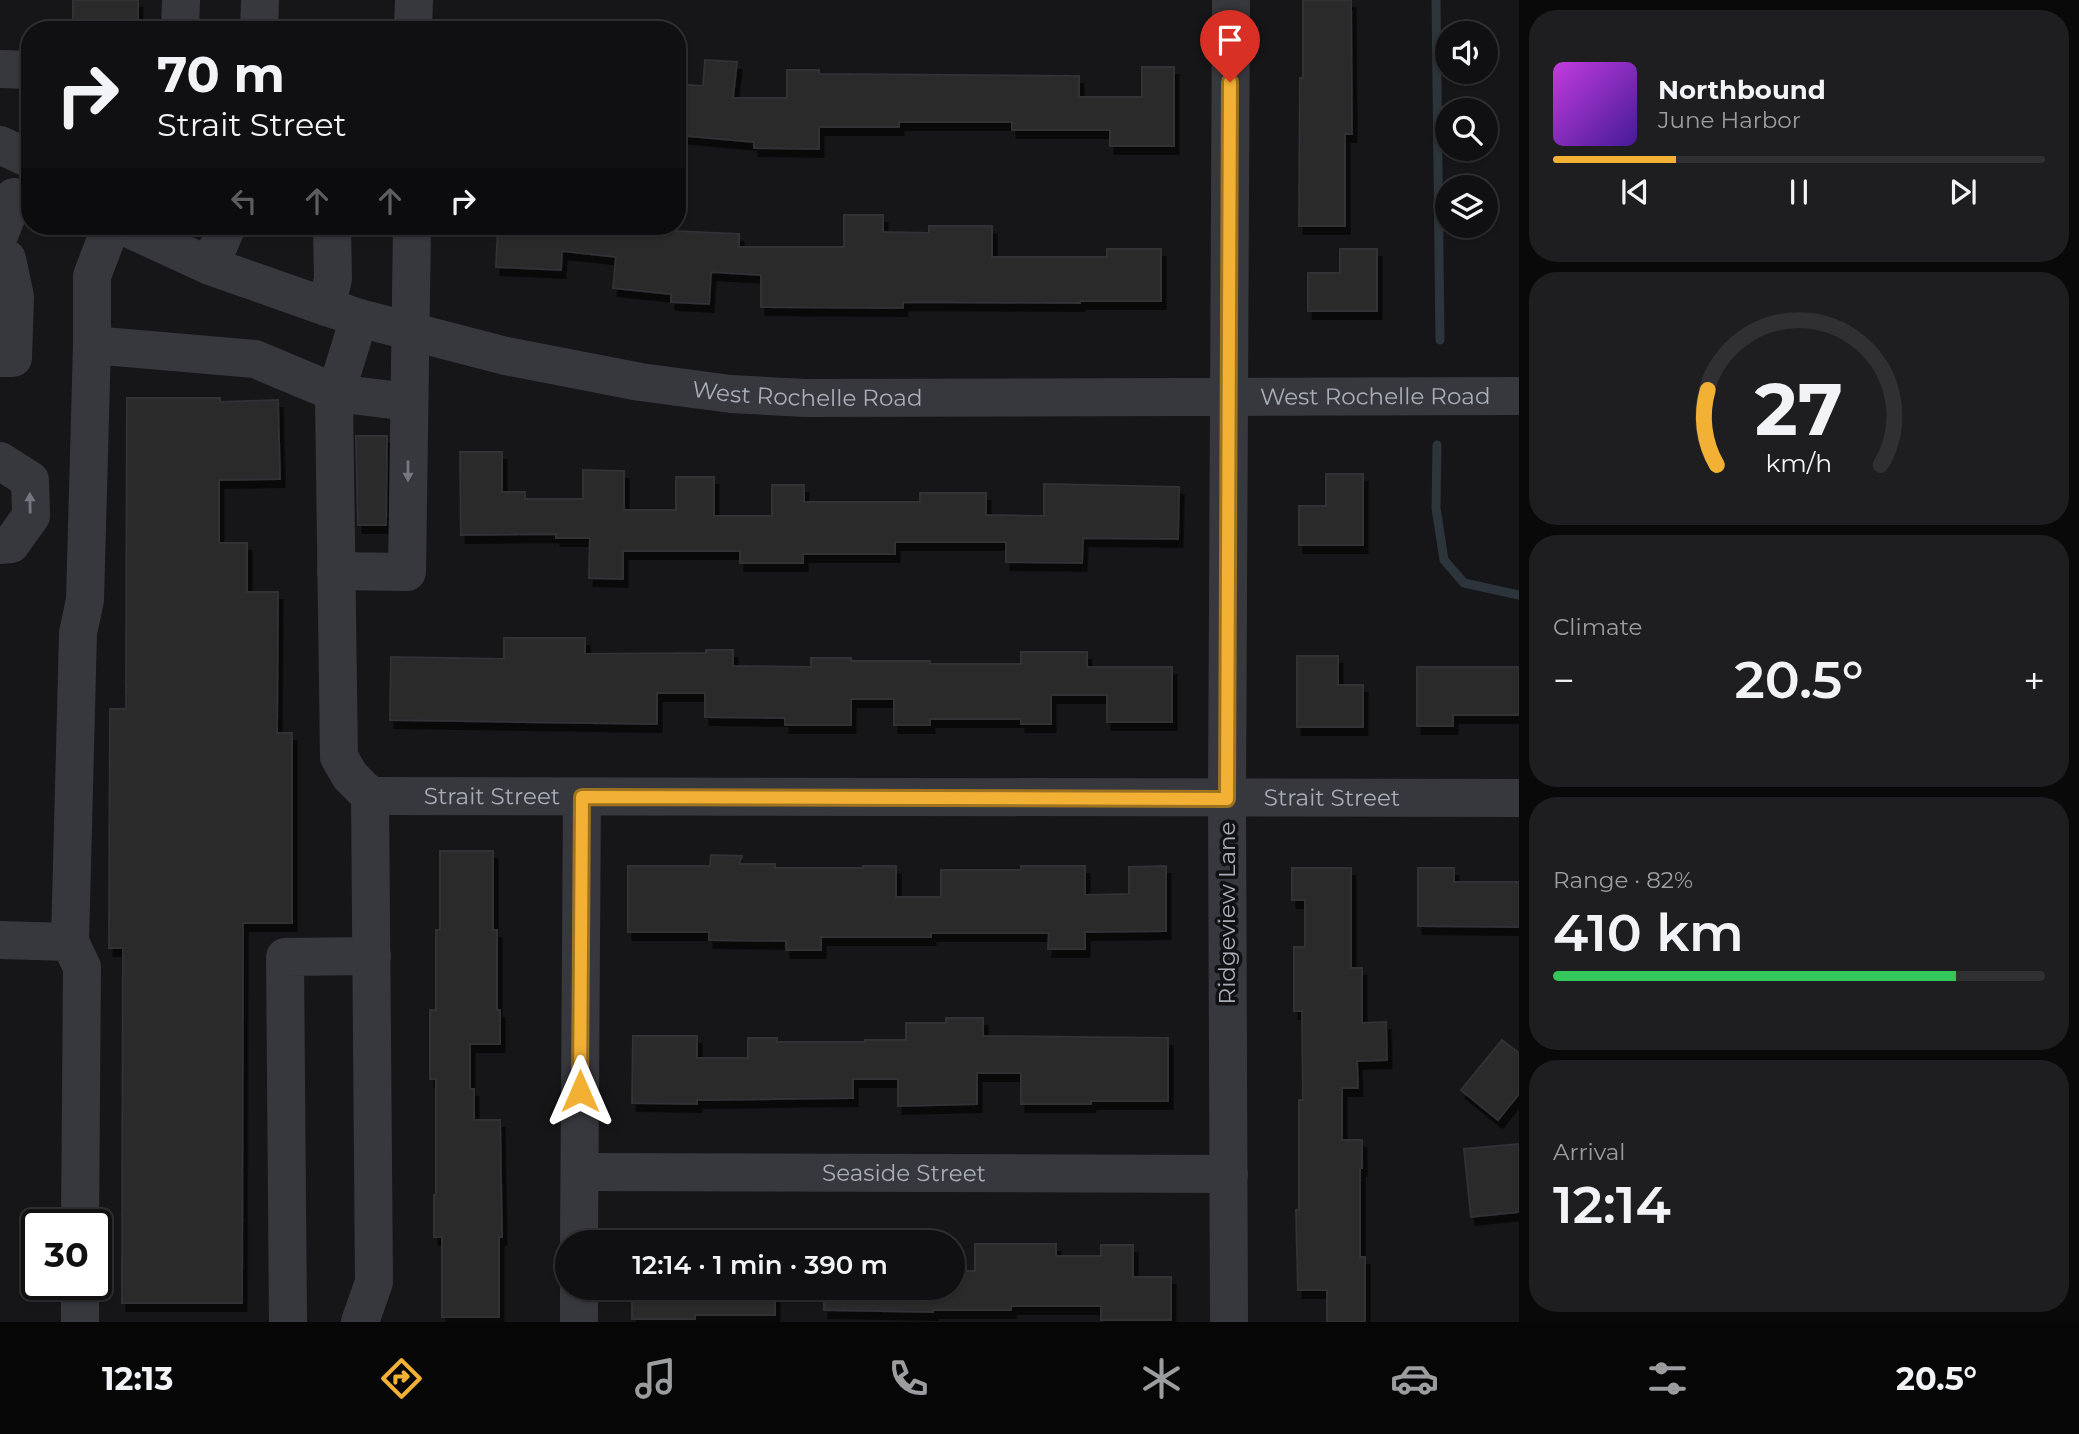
<!DOCTYPE html>
<html lang="en">
<head>
<meta charset="utf-8">
<style>
  :root { --surface:#101012; --page:#1e1e20; --text:#f1f3f6; --muted:#9c9d9f; --line:#303032; --accent:#f2b134 }
  body { margin:0; font-family:Montserrat,sans-serif; background:var(--page); color:var(--text); height:100vh; display:flex; flex-direction:column; font-size:26px; white-space:nowrap }
  * { box-sizing:border-box; margin:0 }
  p { font-size:23px; color:var(--muted) }
  .icon { flex:none; width:38px; height:38px; fill:none; stroke:currentColor; stroke-width:2; stroke-linecap:round; stroke-linejoin:round }
  .map { position:relative; flex:1; overflow:hidden }
  .side { display:flex; flex-direction:column; gap:10px; padding:10px; background:#09090a; width:560px }
  .side>* { flex:none }
  .top-card { position:absolute; left:21px; top:21px; width:665px; height:214px; border-radius:28px; box-shadow:0 2px 5px #0004,0 0 0 2px var(--line); background:#101012; color:var(--text); overflow:hidden }
  .fabs { position:absolute; left:1435px; top:21px; display:grid; gap:14px }
  .fabs a { display:grid; place-items:center; width:63px; height:63px; border-radius:50%; background:var(--surface); box-shadow:0 2px 5px #0004,0 0 0 2px var(--line); font-size:35px }
  .speed { position:absolute; left:21px; top:1209px; display:flex; gap:14px; font-size:35px; font-weight:700; text-align:center }
  .speed>* { display:grid; place-content:center; width:91px; height:91px; border-radius:50%; background:var(--surface); box-shadow:0 2px 5px #0004,0 0 0 2px var(--line); line-height:1 }
  .speed .limit { border:4px solid #111; border-radius:10px; background:#fff; color:#111 }
  .pin { position:absolute; display:grid; place-items:center; width:60px; height:60px; color:#fff; margin:-72px -30px; border-radius:50% 50% 50% 0; rotate:-45deg; box-shadow:0 0 7px #0007 }
  .pin .icon { rotate:45deg }
  .me { position:absolute; width:77px; margin:-38px; rotate:0deg; stroke-linejoin:round; filter:drop-shadow(0 0 5px #0008) }
  .turn { display:flex; align-items:center; gap:24px; height:147px; padding:0 21px; font-size:32px }
  .turn .icon { width:91px; height:91px; stroke-width:2.5 }
  .turn b { display:block; font-size:49px; line-height:60px }
  .lanes { display:flex; align-items:center; height:66px; padding:0 21px; background:#0003; justify-content:center; gap:35px; direction:ltr }
  .lanes .off { opacity:.35 }
  .big { font-size:52px; font-weight:600; line-height:1.1 }
  .side .widget { flex:1; display:flex; flex-direction:column; justify-content:center; gap:10px; min-width:0; padding:0 24px; border-radius:28px; background:var(--page) }
  .side .dial { align-items:center; gap:0 }
  .dial svg { height:182px; overflow:visible; fill:none; stroke:var(--line); stroke-width:7; stroke-linecap:round; text-anchor:middle }
  .dial text { fill:var(--text); stroke:none }
  .song { display:flex; align-items:center; gap:21px }
  .cover { width:84px; height:84px; border-radius:10px; background:linear-gradient(135deg,hsl(290 70% 55%),hsl(260 70% 35%)) }
  .played { height:7px; border-radius:4px; background:linear-gradient(90deg,var(--accent) 25%,var(--line) 25%) }
  .keys { display:flex; justify-content:space-around; direction:ltr }
  .heat { display:flex; justify-content:space-between; align-items:center; font-size:38px; direction:ltr }
  .charge { height:10px; border-radius:5px; background:linear-gradient(90deg,#34c759 82%,var(--line) 0) }
  .trip { position:absolute; left:555px; top:1230px; width:410px; height:70px; border-radius:35px; background:var(--surface); box-shadow:0 2px 5px #0004,0 0 0 2px var(--line); font-weight:600; line-height:70px; text-align:center }
  .tab-bar { display:flex; height:112px; justify-content:space-around; align-items:center; background:#060607; color:var(--muted) }
  .tab-bar .icon { width:49px; height:49px }
  .tab-bar .selected { color:var(--accent) }
  .tab-bar b { font-size:32px; color:var(--text) }
  main { display:flex; flex:1; min-height:0 }
  .map>svg:first-child { display:block }
  .lines { fill:none; stroke-linecap:round; stroke-linejoin:round }
  .stream { stroke:#2c353c; stroke-width:9 }
  .building { fill:#29292c; stroke:#303034; stroke-width:2; filter:url(#shadow) }
  .minor { stroke:#37383d; stroke-width:38 }
  .oneway { fill:#757881 }
  .route-casing { stroke:#9d7322; stroke-width:18 }
  .route { stroke:#f2b134; stroke-width:12 }
  .labels { text-anchor:middle; dominant-baseline:central; stroke-width:7; stroke-linejoin:round; paint-order:stroke }
  .street-label { font-size:23px; fill:#a8adb8; stroke:#111113 }
</style>
</head>
<body>
<main>
<div class="map">
<svg width="1519" height="1322" viewBox="0 0 1519 1322">
  <defs>
    <filter id="shadow"><feDropShadow dx="4.5" dy="8" stdDeviation="0" flood-color="#0009"/></filter>
  </defs>
  <rect width="100%" height="100%" fill="#161618"/>
  <g class="lines">
    <path class="stream" d="M1436,0L1440,340
      M1437,445L1436,508L1444,560L1464,583L1519,595"/>
  </g>
  <path class="building" d="M73,0H138V30H73Z
    M1303,0H1351L1352,134H1345V226H1299L1300,78H1303Z
    M705,60L737,62L733,98H787V70H819V74L1079,76V97H1142V67H1174V146H1110V130H1012V122H899V127H819V149L754,148V142L677,135V84L703,86Z
    M844,215H883V232L929,233V226H992V257H1107V249H1161V301H1080V303L903,302V308L761,307V275L711,272L709,304L671,302V294L613,288L616,257L562,251L561,270L496,267L498,226H652V230L739,234V247H844Z
    M1340,249H1377V311H1308V273H1340Z
    M127,398H220V402L278,400L280,479L219,480V543H247V592H278L277,733H292V923H243L242,1303H122L123,948H109L110,709H126Z
    M356,436H387L386,525H358Z
    M460,452H502V492H525V499H583V470L624,471V510H676V477H714V516H772V485H804V502H920V493H986V515L1044,516V484L1179,487L1178,539L1083,538L1082,563L1006,562V542H895V554H803V563H740V551H623V579L589,578L590,538H556V534L461,535Z
    M1326,474H1363V545H1299V506H1326Z
    M504,638H585V654L706,653V650H733V666L811,667V658H851V661H930V664H1021V652H1087V667H1172V722H1107V695H1051V724H1021V719H930V725H894V699H851V725H785V718L705,717V693H657V724L390,720L391,657L504,659Z
    M1297,656H1338V685H1363V727H1297Z
    M1417,667H1519V715H1453V726H1417Z
    M440,851H493V930H497V1010H500V1044H470V1089H474V1120H500L502,1237H499V1317H442V1237H434V1195H436V1079H430V1010H436V930H440Z
    M711,855L742,856L739,864H775V868H863V866H896V897H941V870H1021V866H1085V895L1129,894V867L1166,866V931L1085,932V949H1048L1049,933H931V937H821V950H786V941L709,940V932H628V866H710Z
    M1292,868H1351V968H1362V1023L1386,1022L1387,1060L1357,1061L1358,1088H1342V1140H1362V1168H1360V1257H1365V1322H1327V1290H1298L1296,1210H1299V1100H1303L1302,1011H1294V947H1305V900H1292Z
    M1418,868H1454V882H1519V927L1418,926Z
    M946,1018H983V1036L1168,1038V1101H1091V1104H1021V1073H977V1104L898,1106V1079H853V1098L697,1100V1104L632,1103L633,1036H697V1058H748V1038H777V1042H865V1040H906V1023H946Z
    M1502,1040L1519,1053V1094L1498,1120L1461,1090Z
    M1519,1144V1212L1471,1217L1464,1149Z
    M975,1244H1056V1256H1101V1245H1133V1277H1171V1320H1101V1306H1011V1310H933V1312L824,1310V1288H952V1271H975Z
    M632,1288H775V1315H695V1319H632Z"/>
  <g class="lines">
    <g class="minor">
      <path d="M180,30L181,0"/>
      <path d="M259,30L260,0"/>
      <path d="M413,30L414,0"/>
      <path d="M0,69L30,70"/>
      <path d="M0,145L30,159"/>
      <path id="s1" d="M123,226L210,266L318,304L359,318L506,356L640,382L731,394L806,398L1519,396"/>
      <path d="M0,233L14,197"/>
      <path d="M0,257L7,259L15,297L13,358H0"/>
      <path d="M210,266L227,226"/>
      <path d="M326,307L333,279L332,226"/>
      <path d="M359,318L334,399L339,757L350,776L370,796"/>
      <path d="M92,345L255,359L336,393L408,402"/>
      <path d="M0,461L30,480L31,516L11,544L0,545"/>
      <path d="M336,571L407,572L412,226"/>
      <path id="s2" d="M370,796L1519,798"/>
      <path d="M0,940L70,942L78,633L85,600L92,345V276L111,226"/>
      <path d="M70,942L82,967L80,1225"/>
      <path id="s3" d="M580,1172L1229,1174"/>
      <path d="M579,1242L582,797"/>
      <path d="M80,1322V1284"/>
      <path d="M288,1322L285,957L372,956"/>
      <path d="M360,1322L374,1282L370,796"/>
      <path d="M579,1322V1288"/>
      <path d="M1229,1322L1227,799L1231,0"/>
    </g>
  </g>
  <defs><path id="oneway-solid" d="M-6-.8H1V-3.2L6.5 0L1 3.2V.8H-6Z" transform="scale(1.75)"/></defs>
  <g class="oneway">
    <use href="#oneway-solid" transform="translate(408 471) rotate(90)"/>
    <use href="#oneway-solid" transform="translate(30 503) rotate(-91)"/>
  </g>
  <g class="lines">
    <g class="route-casing">
      <path id="route" d="M580,1091L582,797L1227,799L1230,82"/>
    </g>
    <use href="#route" class="route"/>
  </g>
  <g class="labels">
    <g class="street-label">
      <text stroke="none"><textPath href="#s1" startOffset="710">West Rochelle Road</textPath></text>
      <text stroke="none"><textPath href="#s1" startOffset="1278">West Rochelle Road</textPath></text>
      <text stroke="none"><textPath href="#s2" startOffset="122">Strait Street</textPath></text>
      <text stroke="none"><textPath href="#s2" startOffset="962">Strait Street</textPath></text>
      <text transform="translate(1227 913) rotate(-90)">Ridgeview Lane</text>
      <text stroke="none"><textPath href="#s3" startOffset="324">Seaside Street</textPath></text>
    </g>
  </g>
</svg>
<div class="fabs">
<a><svg class="icon" aria-label="sound" viewBox="0 0 24 24"><path d="M4 9h4l5-4v14l-5-4H4zM17 9q2 3 0 6"/></svg></a>
<a><svg class="icon" aria-label="search" viewBox="0 0 24 24"><circle cx="10" cy="10" r="6"/><path d="M15 15l6 6"/></svg></a>
<a><svg class="icon" aria-label="layers" viewBox="0 0 24 24"><path d="M12 4l9 5-9 5-9-5zM3 14l9 5 9-5"/></svg></a>
</div>
<div class="speed"><div class="limit">30</div></div>
<div class="pin" style="left:1230px;top:82px;background:#d93025"><svg class="icon" aria-label="arrive" viewBox="0 0 24 24"><path d="M6 21V4h12l-3 4 3 4H6"/></svg></div>
<svg class="me" style="left:580px;top:1091px" viewBox="-20 -20 40 40"><path d="M0-17L14 15 0 8-14 15z" fill="#f2b134" stroke="#fff" stroke-width="4"/></svg>
<div class="trip">12:14 · 1 min · 390 m</div>
<div class="top-card">
<div class="turn"><svg class="icon" aria-label="right" viewBox="0 0 24 24"><path d="M7 20v-9h11M14 6l5 5-5 5"/></svg><div><b>70 m</b>Strait Street</div></div>
<div class="lanes"><svg class="icon off" aria-label="left" viewBox="0 0 24 24"><path d="M17 20v-9H6M10 6l-5 5 5 5"/></svg><svg class="icon off" aria-label="ahead" viewBox="0 0 24 24"><path d="M12 20V5M6 11l6-6 6 6"/></svg><svg class="icon off" aria-label="ahead" viewBox="0 0 24 24"><path d="M12 20V5M6 11l6-6 6 6"/></svg><svg class="icon" aria-label="right" viewBox="0 0 24 24"><path d="M7 20v-9h11M14 6l5 5-5 5"/></svg></div>
</div>
</div>
<section class="side">
<div class="widget">
<div class="song"><i class="cover"></i><div><b>Northbound</b><p>June Harbor</p></div></div>
<div class="played"></div>
<div class="keys"><svg class="icon" aria-label="previous" viewBox="0 0 24 24"><path d="M18 5L8 12l10 7zM5 5v14"/></svg><svg class="icon" aria-label="pause" viewBox="0 0 24 24"><path d="M8 5v14M16 5v14"/></svg><svg class="icon" aria-label="next" viewBox="0 0 24 24"><path d="M6 5l10 7-10 7zM19 5v14"/></svg></div>
</div>
<div class="widget dial"><svg viewBox="0 0 100 80">
<path d="M14 69A42 42 0 1 1 86 69"/>
<path d="M14 69A42 42 0 0 1 10 36" stroke="#f2b134"/>
<text x="50" y="56" font-size="32" font-weight="700">27</text>
<text x="50" y="72" font-size="11">km/h</text>
</svg></div>
<div class="widget"><p>Climate</p>
<div class="heat"><a>−</a><b class="big">20.5°</b><a>+</a></div>
</div>
<div class="widget"><p>Range · 82%</p><b class="big">410 km</b><div class="charge"></div></div>
<div class="widget"><p>Arrival</p><b class="big">12:14</b></div>
</section>
</main>
<nav class="tab-bar">
<b>12:13</b>
<svg class="icon selected" aria-label="directions" viewBox="0 0 24 24"><path d="M12 3l9 9-9 9-9-9zM9 14v-3h6M13 9l2 2-2 2"/></svg>
<svg class="icon" aria-label="music" viewBox="0 0 24 24"><path d="M9 18V5l10-2v13"/><circle cx="6" cy="18" r="3"/><circle cx="16" cy="16" r="3"/></svg>
<svg class="icon" aria-label="phone" viewBox="0 0 24 24"><path d="M5 4h4l2 5-3 2q2 4 5 5l2-3 5 2v4C11 20 4 13 5 4z"/></svg>
<svg class="icon" aria-label="climate" viewBox="0 0 24 24"><path d="M12 3v18M4 7l16 10M4 17L20 7"/></svg>
<svg class="icon" aria-label="car" viewBox="0 0 24 24"><path d="M5 17H2v-5l4-1 3-4h7l3 4 3 1v5h-3M9 17h6M6 11h13"/><circle cx="7" cy="17" r="2"/><circle cx="17" cy="17" r="2"/></svg>
<svg class="icon" aria-label="filters" viewBox="0 0 24 24"><path d="M4 7h16M4 17h16"/><circle cx="9" cy="7" r="2"/><circle cx="15" cy="17" r="2"/></svg>
<b>20.5°</b>
</nav>
</body>
</html>
